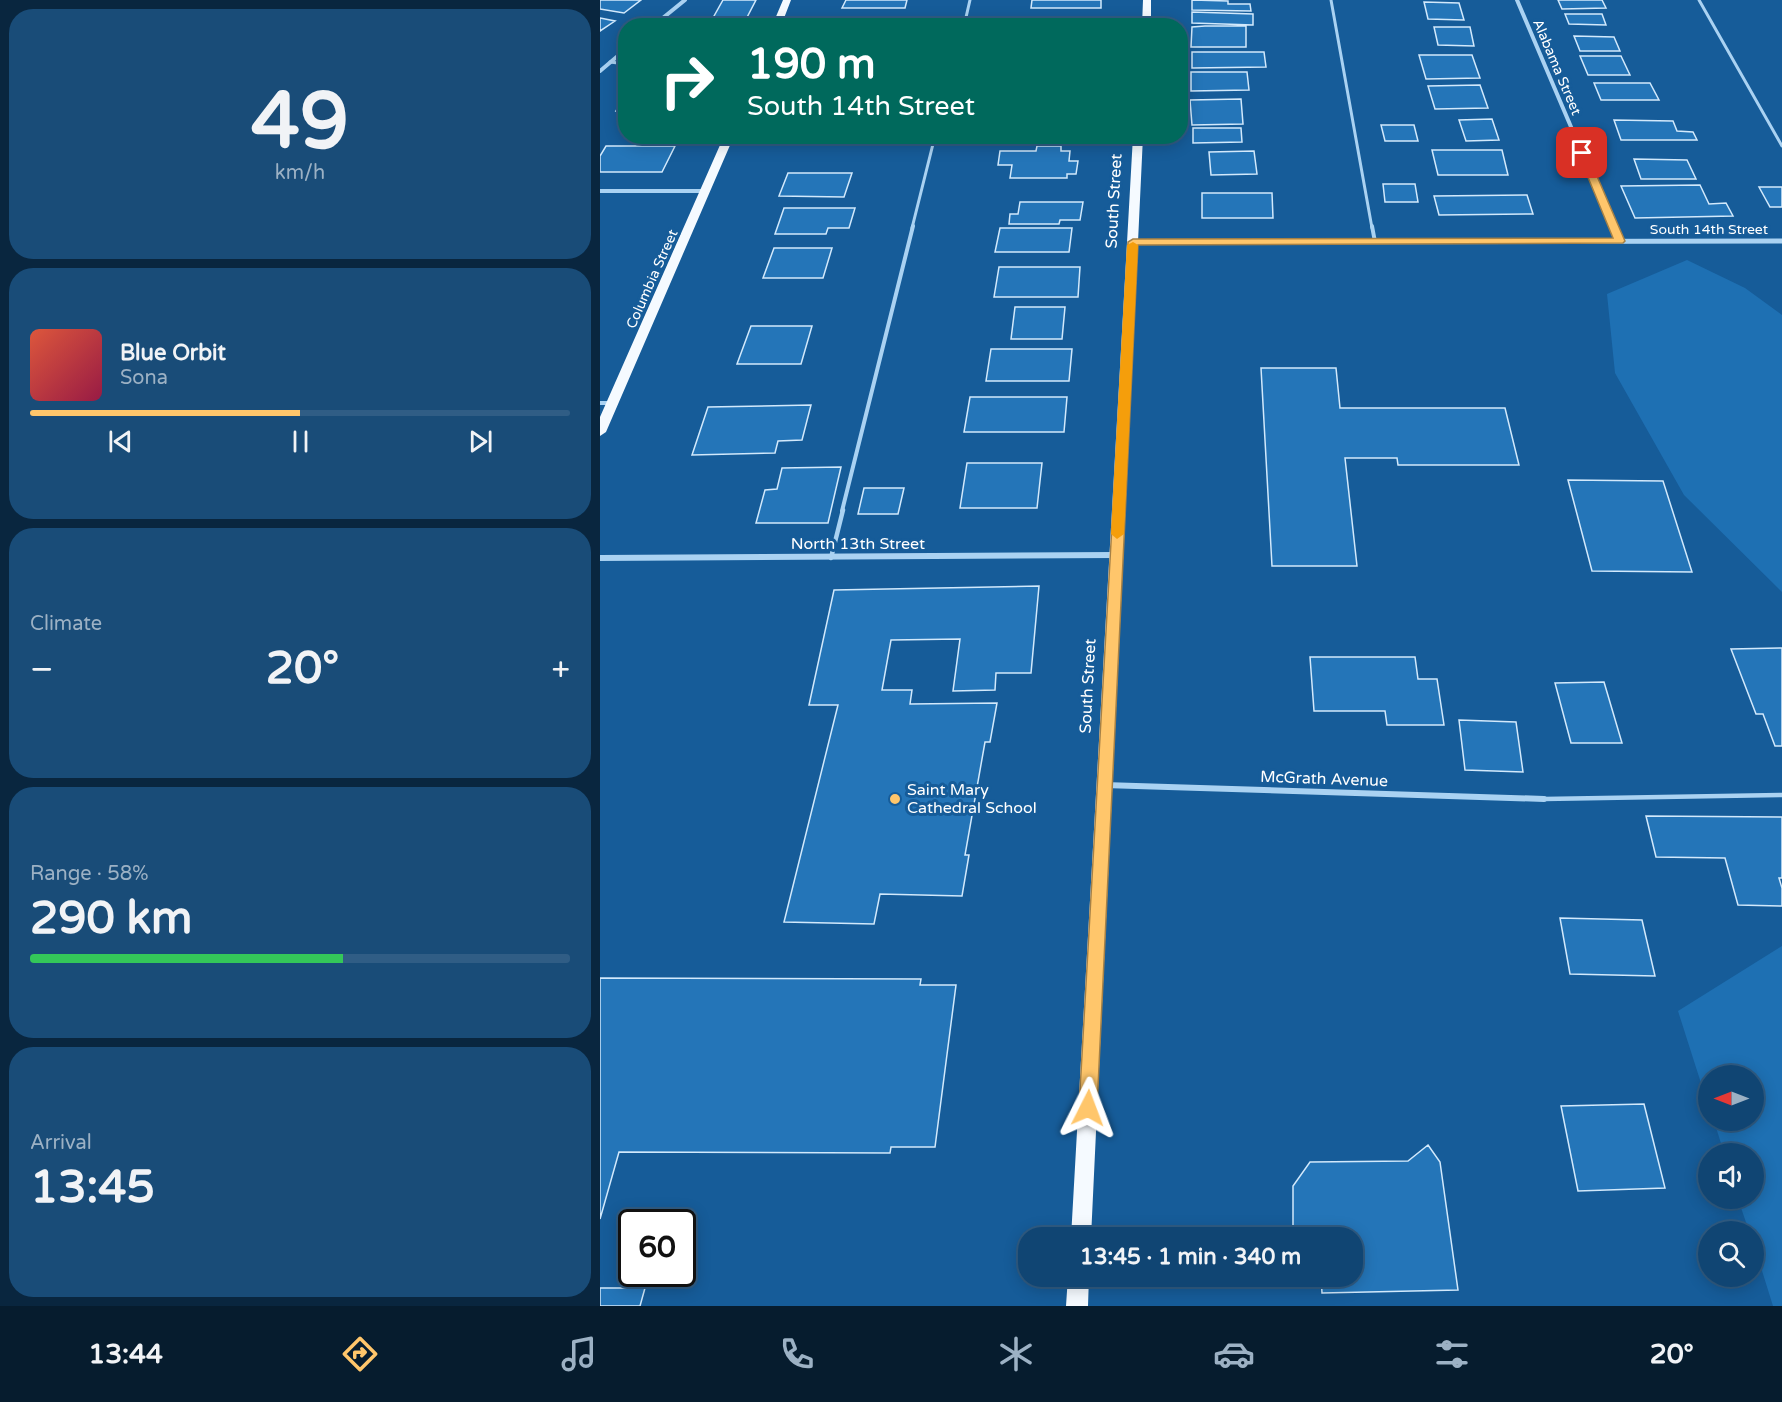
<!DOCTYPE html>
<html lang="en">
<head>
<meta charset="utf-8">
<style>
  :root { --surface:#104573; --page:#194c78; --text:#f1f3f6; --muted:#9cb1c4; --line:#305d85; --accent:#ffc66b }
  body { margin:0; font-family:"Varela Round",sans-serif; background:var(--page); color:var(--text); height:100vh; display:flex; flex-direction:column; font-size:22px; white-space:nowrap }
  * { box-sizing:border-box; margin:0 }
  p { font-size:20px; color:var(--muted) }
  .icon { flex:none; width:33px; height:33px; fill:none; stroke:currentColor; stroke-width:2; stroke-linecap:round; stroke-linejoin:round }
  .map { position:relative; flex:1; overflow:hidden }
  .side { display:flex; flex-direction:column; gap:9px; padding:9px; background:#09263f; width:600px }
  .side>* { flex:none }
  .top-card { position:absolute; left:18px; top:18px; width:570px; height:126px; border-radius:24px; box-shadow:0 3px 15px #0003,0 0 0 2px var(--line); background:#00695c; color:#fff; overflow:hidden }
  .needle { width:39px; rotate:270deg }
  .tools { position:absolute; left:1098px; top:1065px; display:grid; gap:12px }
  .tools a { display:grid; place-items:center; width:66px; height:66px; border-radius:50%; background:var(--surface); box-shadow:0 3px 15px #0003,0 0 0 2px var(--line); font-size:30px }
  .speed { position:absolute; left:18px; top:1209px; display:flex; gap:12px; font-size:30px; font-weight:700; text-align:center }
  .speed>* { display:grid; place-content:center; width:78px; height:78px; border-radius:50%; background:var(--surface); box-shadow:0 3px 15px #0003,0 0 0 2px var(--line); line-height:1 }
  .speed .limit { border:3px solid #111; border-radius:9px; background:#fff; color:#111 }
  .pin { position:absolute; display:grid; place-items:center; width:51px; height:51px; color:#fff; margin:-26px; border-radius:12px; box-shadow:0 3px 9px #0006 }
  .me { position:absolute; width:66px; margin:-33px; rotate:3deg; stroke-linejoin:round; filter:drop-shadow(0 0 4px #0008) }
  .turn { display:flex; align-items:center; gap:21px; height:126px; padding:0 30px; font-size:27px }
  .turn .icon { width:78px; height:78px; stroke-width:2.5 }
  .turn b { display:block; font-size:42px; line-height:51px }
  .big { font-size:45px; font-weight:700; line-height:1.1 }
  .side .tile { flex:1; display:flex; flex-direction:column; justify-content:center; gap:9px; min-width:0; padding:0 21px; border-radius:24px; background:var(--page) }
  .side .dial { align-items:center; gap:0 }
  .dial b { font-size:78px; line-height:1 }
  .song { display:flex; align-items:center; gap:18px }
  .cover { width:72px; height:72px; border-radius:9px; background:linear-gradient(135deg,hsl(10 70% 55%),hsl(340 70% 35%)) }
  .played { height:6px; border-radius:3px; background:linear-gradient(90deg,var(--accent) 50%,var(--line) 50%) }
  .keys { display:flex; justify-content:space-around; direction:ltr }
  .heat { display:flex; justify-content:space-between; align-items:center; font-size:33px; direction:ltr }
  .charge { height:9px; border-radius:4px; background:linear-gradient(90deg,#34c759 58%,var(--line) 0) }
  .trip { position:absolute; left:418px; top:1227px; width:345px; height:60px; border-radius:24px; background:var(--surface); box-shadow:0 3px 15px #0003,0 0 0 2px var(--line); font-weight:700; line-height:60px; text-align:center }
  .dock { display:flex; height:96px; justify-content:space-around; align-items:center; background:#061c2e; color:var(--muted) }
  .dock .icon { width:42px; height:42px }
  .dock .selected { color:var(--accent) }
  .dock b { font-size:27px; color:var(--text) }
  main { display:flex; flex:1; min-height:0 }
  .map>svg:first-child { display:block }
  .green { fill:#1e70b3 }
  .building { fill:#2475b8; stroke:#d2e9fc; stroke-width:1.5 }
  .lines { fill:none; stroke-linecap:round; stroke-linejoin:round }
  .service-far2 { stroke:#aad2f2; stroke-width:3 }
  .service-far1 { stroke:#aad2f2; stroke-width:4 }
  .service { stroke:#aad2f2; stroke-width:4.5 }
  .minor-far2 { stroke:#aad2f2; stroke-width:4 }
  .minor-far1 { stroke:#aad2f2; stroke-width:5 }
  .minor { stroke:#aad2f2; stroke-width:6 }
  .primary { fill:#f5faff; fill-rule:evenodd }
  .route { fill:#ffc66b; stroke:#a68146; stroke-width:1.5 }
  .slow { fill:#f59e0b }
  .poi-dot { fill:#ffc66b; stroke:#165c99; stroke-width:2 }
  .labels { text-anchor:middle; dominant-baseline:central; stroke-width:6; stroke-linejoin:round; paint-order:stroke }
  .far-street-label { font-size:14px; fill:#fff; stroke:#165c99 }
  .street-label { font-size:16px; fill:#fff; stroke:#165c99 }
  .poi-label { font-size:16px; fill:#fff; stroke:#165c99; text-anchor:start }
</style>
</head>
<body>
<main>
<section class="side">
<div class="tile dial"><b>49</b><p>km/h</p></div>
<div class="tile">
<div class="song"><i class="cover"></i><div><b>Blue Orbit</b><p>Sona</p></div></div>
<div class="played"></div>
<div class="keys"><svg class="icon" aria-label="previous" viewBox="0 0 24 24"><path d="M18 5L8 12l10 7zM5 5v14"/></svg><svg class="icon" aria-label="pause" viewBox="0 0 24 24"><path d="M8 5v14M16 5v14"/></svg><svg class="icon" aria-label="next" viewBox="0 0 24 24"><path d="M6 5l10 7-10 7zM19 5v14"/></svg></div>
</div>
<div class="tile"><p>Climate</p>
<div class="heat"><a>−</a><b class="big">20°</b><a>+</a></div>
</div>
<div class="tile"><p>Range · 58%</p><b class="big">290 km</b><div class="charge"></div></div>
<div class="tile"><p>Arrival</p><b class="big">13:45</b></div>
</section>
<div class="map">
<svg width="1182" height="1306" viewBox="0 0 1182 1306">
  <rect width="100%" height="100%" fill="#165c99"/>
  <path class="green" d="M1087,260L1145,288L1182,315V592L1084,495L1015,373L1007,294Z
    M1182,946V1306H1173L1154,1245V1232L1149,1231L1138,1199L1154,1198V1154L1124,1153L1114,1121L1154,1120V1076H1108V1105L1078,1011Z"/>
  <path class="building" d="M0,0H41L24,13L0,9Z
    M123,0H156L143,25H109Z
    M246,0H307L305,8H242Z
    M432,0H501V8H431Z
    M592,0L628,1V4H650L651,11L592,10Z
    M958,0H1002L1006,8L962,9Z
    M824,2L859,3L864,20L828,19Z
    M592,12L653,14V25L592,23Z
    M965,14H1002L1006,25L969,24Z
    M0,18L15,21L0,31Z
    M244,21H284L282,26H242Z
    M446,23H498V26H445Z
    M605,26H646V47H591L592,27Z
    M834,27H870L874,46L838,45Z
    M974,36L1014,37L1020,51H980Z
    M592,52H664L666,67L592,68Z
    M819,55H872L880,78L826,79Z
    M980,56H1021L1030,75H988Z
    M591,72H647L649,90L591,91Z
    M994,83H1050L1059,100H1001Z
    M880,85L888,108L835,109L828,86Z
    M26,93V111H16Z
    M641,99L643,124L592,125L590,100Z
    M892,119L899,140L866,141L859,120Z
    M1014,120L1073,121L1077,131L1093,132L1097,140H1021Z
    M781,125H814L818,141H785Z
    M593,128H641L642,142L593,143Z
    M6,146H75L62,172H0V156Z
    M437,146H461V151H470L469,161H478L476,174H467V178H410L412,165H398L400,151H436Z
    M832,150H902L908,175H838Z
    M654,151L657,174L611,175L609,152Z
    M1034,159L1087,160L1096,179H1041Z
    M188,173H252L244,197L179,196Z
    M783,184H815L818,202H785Z
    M1100,185L1109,204L1126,203L1133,216L1035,218L1021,186Z
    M1159,187H1182V207H1170Z
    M602,193H672L673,218H602Z
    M927,195L933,214L839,215L834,196Z
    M420,202H483L480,220H460L459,224H409L410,214H418Z
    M184,208H255L249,228H228L226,234H175Z
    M400,228H472L469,252H395Z
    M174,248H232L223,278H163Z
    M399,267H480L478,297H394Z
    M415,307H465L462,339H411Z
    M151,326H212L201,364H137Z
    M391,349H472L469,381H386Z
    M661,368H736L740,408H905L919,465H798L797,458H745L757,566H672Z
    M370,397H467L464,432H364Z
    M211,405L202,440L178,441L175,453L92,455L108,407Z
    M367,463H442L437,508H360Z
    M241,467L228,523H156L165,490L177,489L182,468Z
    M968,480L1063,481L1092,572L992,571Z
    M264,488H304L298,514H258Z
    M439,586L431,673H396L395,690L353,691L360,639L291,640L282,690H312L310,704L397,703L390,742H385L365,855H369L362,896L280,894L274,924L184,922L238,705H209L234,590Z
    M1182,648V746H1175L1163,714H1156L1131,649Z
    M710,657H815L818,679H837L844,725H787L785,711H714Z
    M1004,682L1022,743H971L955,683Z
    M859,720L916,722L923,772L865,770Z
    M1046,816L1182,817V878H1179L1182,888V906L1138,905L1125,858L1056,857Z
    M960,918L1042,920L1055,976L970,974Z
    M0,978L321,979L320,985H356L335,1147H291L290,1153L19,1152L0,1219Z
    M1044,1104L1065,1188L978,1191L961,1106Z
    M828,1145L840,1162L858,1290L722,1293L721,1276H753V1238H709L693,1231V1186L710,1162L808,1161Z
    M0,1288H45L40,1306H0Z"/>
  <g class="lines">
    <path class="service-far2" d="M731,0L772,228
      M1099,0L1182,146
      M364,26L370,0
      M10,62L26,64
      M312,228L335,136"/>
    <path class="service-far1" d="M772,226L775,242
      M0,403H12
      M242,511L313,226"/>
    <path class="service" d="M231,558L243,510
      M944,799L1182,795"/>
    <path class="minor-far2" d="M917,0L1014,228
      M53,26L85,0
      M0,71L26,49
      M0,191H106"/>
    <path class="minor-far1" d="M1014,226L1020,241
      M533,242L1182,241"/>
    <path class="minor" d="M0,558L516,555
      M504,785L944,799"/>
    <path class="primary" d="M183,0H191L181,26H172Z
      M543,0H551V26H542Z
      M124,136H134L6,432L0,436V417Z
      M533,136H543L491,1238H471Z
      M468,1276H489L488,1306H466Z"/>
  </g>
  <path class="route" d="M979,151L987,153L1025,241L1023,243L538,245L497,1108L494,1114L488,1117L482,1114L479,1108L528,242L533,239L1013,238L978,153Z"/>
  <path class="slow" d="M533,242L538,245L524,534L517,539L511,534L527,245Z"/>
  <circle class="poi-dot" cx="295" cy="799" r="6"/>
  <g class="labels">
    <g class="far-street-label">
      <text transform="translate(957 67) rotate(67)">Alabama Street</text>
      <text x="1109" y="229">South 14th Street</text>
      <text transform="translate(52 279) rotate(-66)">Columbia Street</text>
    </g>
    <g class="street-label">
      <text transform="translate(514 201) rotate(-87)">South Street</text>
      <text x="258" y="544">North 13th Street</text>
      <text transform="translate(488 686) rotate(-87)">South Street</text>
      <text transform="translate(724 779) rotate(2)">McGrath Avenue</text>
    </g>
    <g class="poi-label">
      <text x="307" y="790">Saint Mary<tspan x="307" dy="18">Cathedral School</tspan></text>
    </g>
  </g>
</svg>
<div class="tools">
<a><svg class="needle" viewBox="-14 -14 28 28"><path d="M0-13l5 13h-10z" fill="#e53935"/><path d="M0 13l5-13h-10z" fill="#9cb1c4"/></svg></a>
<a><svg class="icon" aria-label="sound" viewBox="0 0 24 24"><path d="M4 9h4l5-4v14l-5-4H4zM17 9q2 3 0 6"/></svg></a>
<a><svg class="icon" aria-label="search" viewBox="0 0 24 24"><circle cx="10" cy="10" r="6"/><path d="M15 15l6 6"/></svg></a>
</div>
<div class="speed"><div class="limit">60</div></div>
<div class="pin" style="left:982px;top:153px;background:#d93025"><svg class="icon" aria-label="arrive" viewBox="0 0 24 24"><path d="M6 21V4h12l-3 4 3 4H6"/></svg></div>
<svg class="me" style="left:488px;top:1108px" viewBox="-20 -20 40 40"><path d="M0-17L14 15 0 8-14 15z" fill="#ffc66b" stroke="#fff" stroke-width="4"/></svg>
<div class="trip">13:45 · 1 min · 340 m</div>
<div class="top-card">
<div class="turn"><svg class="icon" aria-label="right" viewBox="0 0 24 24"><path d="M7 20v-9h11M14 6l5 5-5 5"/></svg><div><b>190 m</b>South 14th Street</div></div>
</div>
</div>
</main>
<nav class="dock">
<b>13:44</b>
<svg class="icon selected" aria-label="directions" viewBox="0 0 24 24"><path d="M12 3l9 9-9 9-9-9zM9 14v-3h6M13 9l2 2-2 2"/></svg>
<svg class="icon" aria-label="music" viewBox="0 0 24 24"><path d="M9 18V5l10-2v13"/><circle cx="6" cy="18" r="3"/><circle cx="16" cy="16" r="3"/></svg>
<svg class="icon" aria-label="phone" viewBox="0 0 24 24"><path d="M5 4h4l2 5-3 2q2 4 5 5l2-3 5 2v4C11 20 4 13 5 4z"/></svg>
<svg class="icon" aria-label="climate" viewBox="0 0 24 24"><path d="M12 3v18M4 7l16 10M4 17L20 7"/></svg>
<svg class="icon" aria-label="car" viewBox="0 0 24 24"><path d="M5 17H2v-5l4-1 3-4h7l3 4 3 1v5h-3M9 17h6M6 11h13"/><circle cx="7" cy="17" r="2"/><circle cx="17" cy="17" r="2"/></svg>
<svg class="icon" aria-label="filters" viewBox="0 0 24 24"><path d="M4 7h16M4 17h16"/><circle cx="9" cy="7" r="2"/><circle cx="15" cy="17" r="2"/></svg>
<b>20°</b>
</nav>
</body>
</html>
